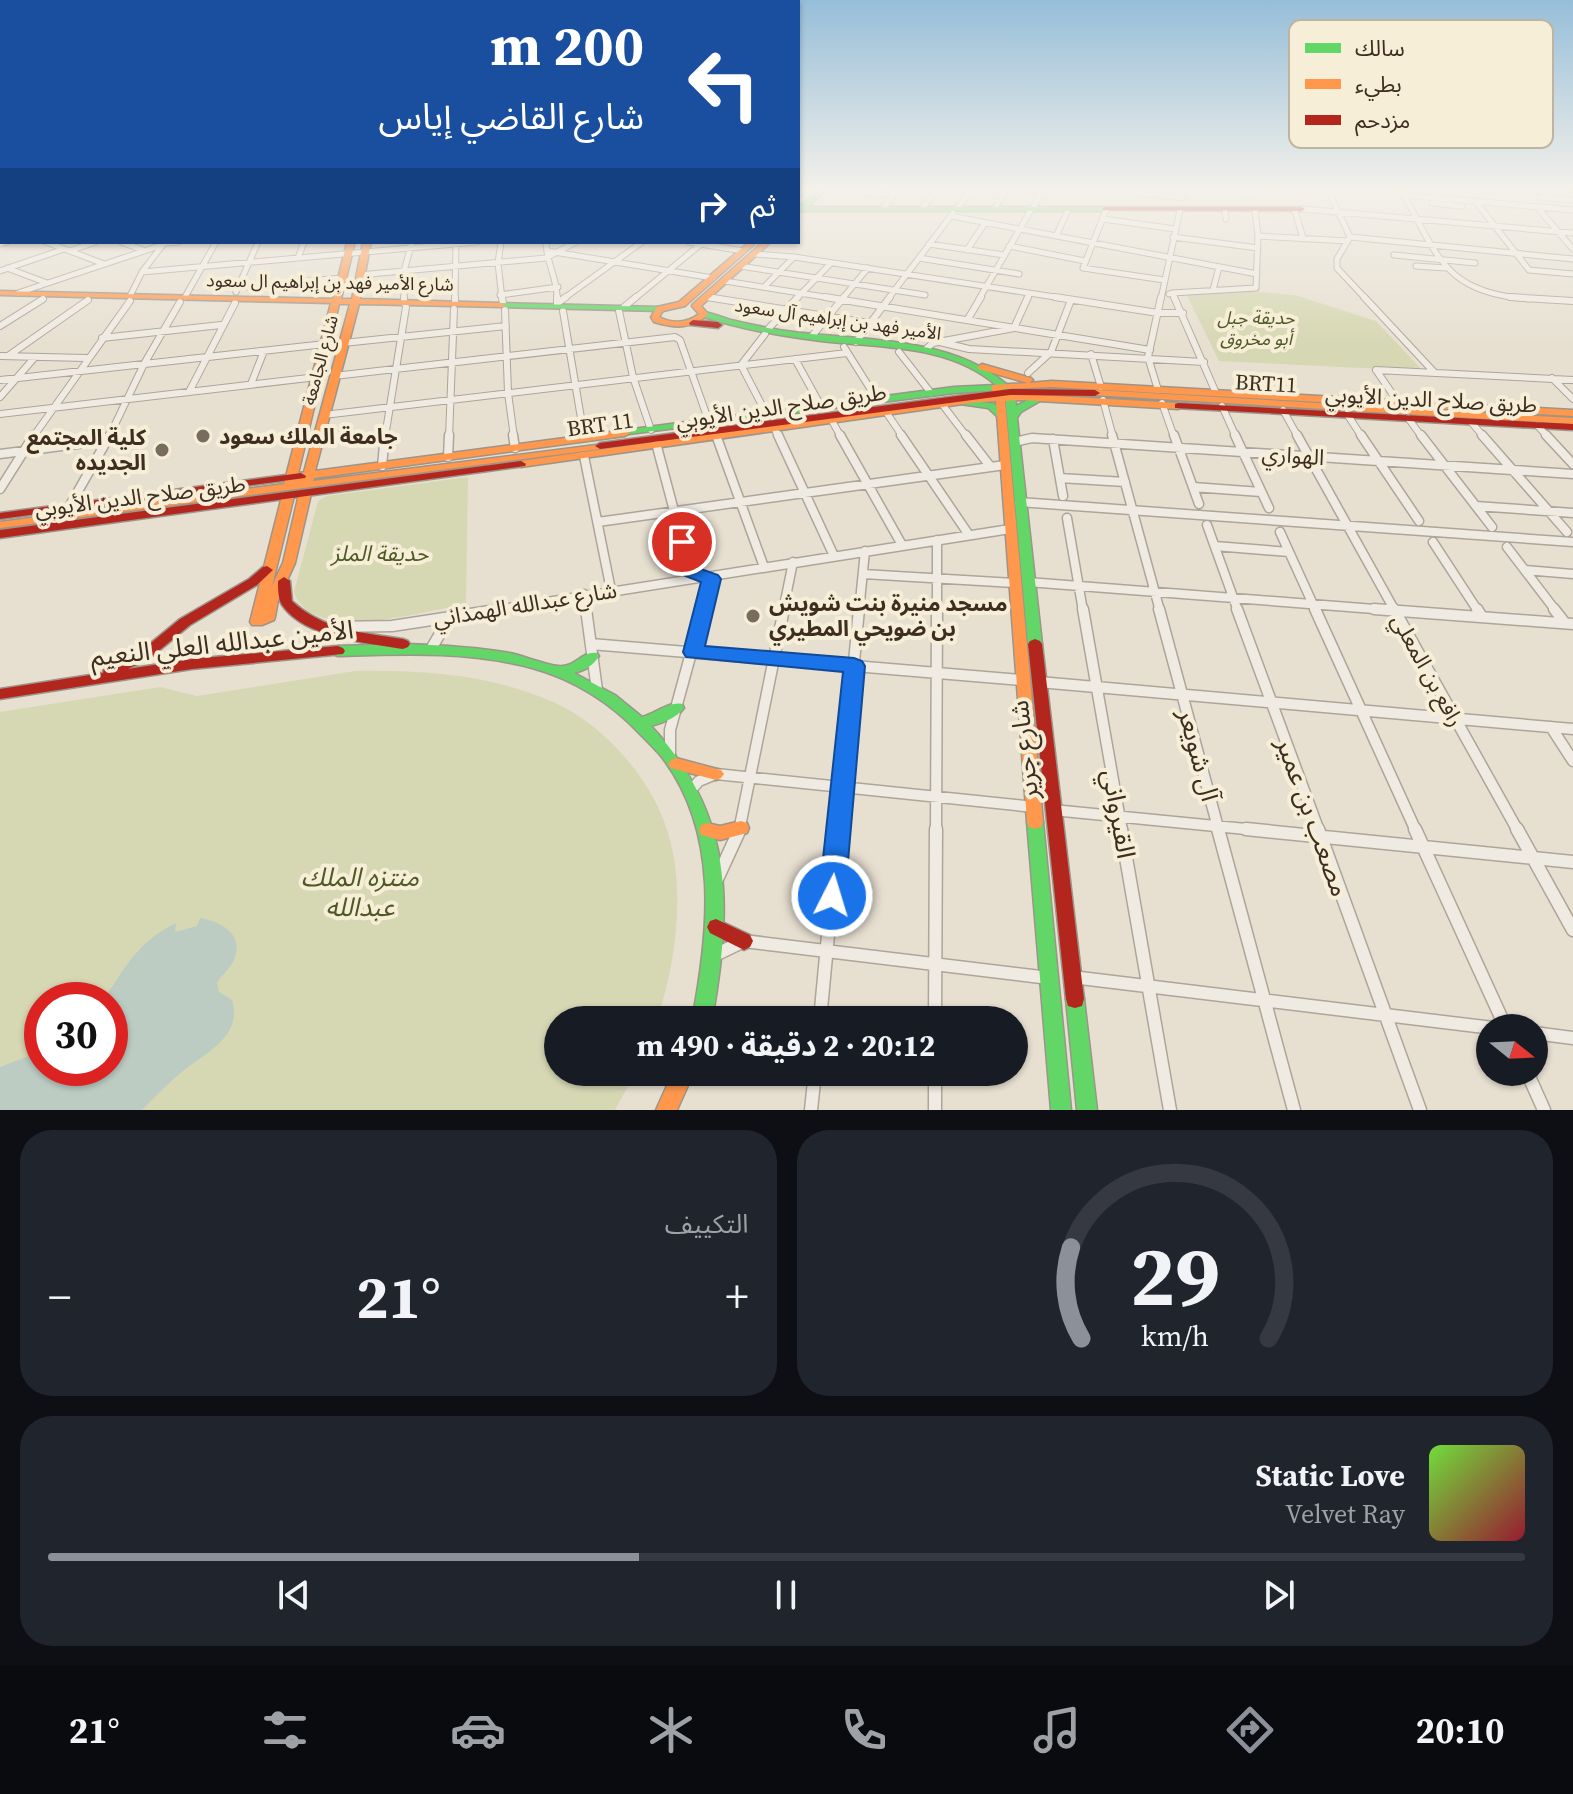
<!DOCTYPE html>
<html lang="ar">
<head>
<meta charset="utf-8">
<style>
  :root { --surface:#171b24; --page:#20242c; --text:#f1f3f6; --muted:#9ea1a6; --line:#363941; --accent:#8c9099 }
  body { margin:0; font-family:"Source Serif 4","Noto Sans Arabic",serif; background:var(--page); color:var(--text); direction:rtl; height:100vh; display:flex; flex-direction:column; font-size:30px; white-space:nowrap }
  * { box-sizing:border-box; margin:0 }
  p { font-size:26px; color:var(--muted) }
  .icon { flex:none; width:44px; height:44px; fill:none; stroke:currentColor; stroke-width:2; stroke-linecap:round; stroke-linejoin:round }
  .map { position:relative; height:1110px; overflow:hidden; direction:ltr }
  .drawer { display:flex; flex-direction:column; gap:20px; padding:20px; background:#0d0f14; flex:1 }
  .drawer>* { flex:none }
  .hud { position:absolute; left:0px; top:0px; width:800px; height:244px; box-shadow:0 2px 6px #0004; direction:rtl; background:#1a4fa0; color:#fff; overflow:hidden }
  .needle { width:52px; rotate:108deg }
  .buttons { position:absolute; left:1476px; top:1014px; display:grid; gap:16px }
  .buttons a { display:grid; place-items:center; width:72px; height:72px; border-radius:50%; background:var(--surface); box-shadow:0 2px 6px #0004; font-size:40px }
  .speed { position:absolute; left:24px; top:982px; display:flex; gap:16px; font-size:40px; font-weight:700; text-align:center }
  .speed>* { display:grid; place-content:center; width:104px; height:104px; border-radius:50%; background:var(--surface); box-shadow:0 2px 6px #0004; line-height:1 }
  .speed .limit { border:12px solid #d22; background:#fff; color:#111 }
  .pin { position:absolute; display:grid; place-items:center; width:68px; height:68px; color:#fff; margin:-34px; border:4px solid #fff; border-radius:50%; box-shadow:0 2px 8px #0007 }
  .me { position:absolute; width:88px; margin:-44px; rotate:5deg; stroke-linejoin:round; filter:drop-shadow(0 0 6px #0008) }
  .turn { display:flex; align-items:center; gap:28px; height:168px; padding:0 24px; font-size:36px }
  .turn .icon { width:104px; height:104px; stroke-width:2.5 }
  .turn b { display:block; font-size:56px; line-height:68px }
  .then { display:flex; align-items:center; height:76px; padding:0 24px; background:#0003; gap:16px; font-size:30px }
  .big { font-size:60px; font-weight:700; line-height:1.1 }
  .drawer .card { flex:1; display:flex; flex-direction:column; justify-content:center; gap:12px; min-width:0; padding:0 28px; border-radius:32px; background:var(--page) }
  .drawer .dial { align-items:center; gap:0 }
  .dial svg { height:208px; overflow:visible; fill:none; stroke:var(--line); stroke-width:7; stroke-linecap:round; text-anchor:middle }
  .dial text { fill:var(--text); stroke:none }
  .song { display:flex; align-items:center; gap:24px }
  .cover { width:96px; height:96px; border-radius:12px; background:linear-gradient(135deg,hsl(100 70% 55%),hsl(350 70% 35%)) }
  .played { height:8px; border-radius:4px; background:linear-gradient(90deg,var(--accent) 40%,var(--line) 40%) }
  .keys { display:flex; justify-content:space-around; direction:ltr }
  .heat { display:flex; justify-content:space-between; align-items:center; font-size:44px; direction:ltr }
  .drawer .tiles { flex:1; display:grid; gap:20px; grid-template-columns:1fr 1fr }
  .card:last-child { grid-column:span 2 }
  .trip { position:absolute; left:544px; top:1006px; width:484px; height:80px; border-radius:40px; background:var(--surface); box-shadow:0 2px 6px #0004; font-weight:700; line-height:80px; text-align:center; direction:rtl }
  .dock { display:flex; height:128px; justify-content:space-around; align-items:center; background:#090b0e; color:var(--muted) }
  .dock .icon { width:56px; height:56px }
  .dock .selected { color:var(--accent) }
  .dock b { font-size:36px; color:var(--text) }
  .map>svg:first-child { display:block }
  .green { fill:#d6d7b3; fill-rule:evenodd }
  .water { fill:#bcccc2 }
  .lines { fill:none; stroke-linecap:round; stroke-linejoin:round }
  .street-far4-casing { stroke:#ada599; stroke-width:7 }
  .street-far3-casing { stroke:#ada599; stroke-width:8 }
  .street-far2-casing { stroke:#ada599; stroke-width:11 }
  .street-far1-casing { stroke:#ada599; stroke-width:13 }
  .street-casing { stroke:#ada599; stroke-width:15 }
  .fast-casing { stroke:#9c958a; stroke-width:3 }
  .slow-casing { stroke:#9c958a; stroke-width:3 }
  .jam-casing { stroke:#9c958a; stroke-width:3 }
  .street-far4 { stroke:#efebe3; stroke-width:5 }
  .street-far3 { stroke:#efebe3; stroke-width:6 }
  .street-far2 { stroke:#efebe3; stroke-width:8 }
  .street-far1 { stroke:#efebe3; stroke-width:10 }
  .street { stroke:#efebe3; stroke-width:12 }
  .fast { fill:#63d668; fill-rule:evenodd }
  .slow { fill:#ff974d; fill-rule:evenodd }
  .jam { fill:#b3261e; fill-rule:evenodd }
  .route { fill:#1a73e8; stroke:#114b97; stroke-width:2 }
  .poi-dot { fill:#786c5e; stroke:#f7eed8; stroke-width:3 }
  .labels { text-anchor:middle; dominant-baseline:central; stroke-width:8; stroke-linejoin:round; paint-order:stroke }
  .far-street-label { font-size:18px; fill:#3d2e20; stroke:#f7eed8 }
  .far-park-label { font-size:18px; font-style:italic; fill:#4d5a26; stroke:#f7eed8 }
  .street-label { font-size:22px; fill:#3d2e20; stroke:#f7eed8 }
  .poi-label { font-size:22px; font-weight:bold; fill:#3d2e20; stroke:#f7eed8; text-anchor:start }
  .park-label { font-size:22px; font-style:italic; fill:#4d5a26; stroke:#f7eed8 }
  .near-street-label { font-size:26px; fill:#3d2e20; stroke:#f7eed8 }
  .near-park-label { font-size:26px; font-style:italic; fill:#4d5a26; stroke:#f7eed8 }
  .key { fill:#f7eed8; stroke:#bfb4a1; stroke-width:2 }
  .key-label { font-size:22px; fill:#3d2e20 }
</style>
</head>
<body>
<div class="map">
<svg width="1573" height="1110" viewBox="0 0 1573 1110">
  <rect width="100%" height="100%" fill="#e7e0d1"/>
  <path class="green" d="M1246,291L1295,295L1376,321L1423,371L1219,361L1186,294Z
    M468,477L466,604C423,611 312,646 294,592L318,501L327,496Z
    M355,671C422,670 489,674 551,701C605,724 656,783 670,840C685,896 675,966 657,1020H558V1072H636L615,1110H0V712L160,687L197,696ZM42,1000H110V1068H42Z"/>
  <path class="water" d="M200,918C222,922 246,935 233,962C229,970 221,975 217,983L219,992L232,1000C243,1037 205,1053 183,1071C168,1083 155,1097 142,1110H0V1067L42,1051V1068H110V1000H103C127,966 136,943 176,923L175,932L197,926Z"/>
  <g class="lines">
    <g class="street-far4-casing">
      <path id="street-far4" d="M836,190L892,195
        M1114,190L1183,198
        M1218,190L1256,194
        M1328,190L1350,237L1337,259V268L1366,299
        M1401,190C1438,255 1443,293 1529,299
        M1404,195L1573,210
        M1539,197L1573,200
        M1476,202L1529,270L1573,274
        M1432,203L1462,206
        M885,206L898,190
        M924,206L936,190
        M959,206L971,190
        M996,206L1006,190
        M1034,206L1043,190
        M1537,207L1573,249
        M1302,209L1573,233
        M1106,210L1083,268L1164,280
        M1225,210L1226,219
        M1295,211L1303,238
        M951,216L1257,274
        M1103,219L1175,229
        M1056,236L1068,210
        M1258,236L1348,241
        M1173,237L1258,248
        M1350,237L1573,259
        M46,242L104,264
        M121,242L143,250
        M501,242L498,263L502,299
        M546,242C546,263 558,279 557,299
        M688,242L743,251
        M164,243L179,242
        M0,244L7,242
        M929,244L1004,255
        M1009,246L1085,261
        M967,250L985,223
        M69,251L96,242
        M548,251L713,278
        M754,254L794,257L1068,299
        M1394,255L1475,263
        M298,258L304,242
        M919,258L1019,274
        M740,266L925,295
        M1416,266L1446,268
        M7,268L47,283
        M0,271L64,249
        M142,272L477,242
        M359,275L546,258L576,242
        M725,281L837,299
        M764,287L794,257
        M236,288L341,278
        M1213,290L1219,267
        M236,292L258,242
        M18,293L159,246
        M1172,293L1256,288L1258,236L1255,210
        M1169,294L1172,293L1175,299
        M500,295L558,287
        M130,296L142,272L165,242
        M185,297L216,242
        M706,297L720,299
        M404,299V271L412,242
        M455,299L456,242
        M563,299L642,242
        M634,299L701,244
        M796,299L831,263
        M842,299L868,268
        M888,299L953,213
        M979,299L1031,210
        M1027,299L1029,294
        M1161,299L1180,210"/>
    </g>
    <g class="street-far3-casing">
      <path id="street-far3" d="M404,297V303
        M502,297L503,304
        M707,297L869,323
        M825,297L1150,350
        M1055,297L1158,313H1183
        M1174,297L1216,393
        M1364,297L1434,372
        M1510,297L1573,301
        M559,302L566,297
        M455,303V297
        M557,305V297
        M624,307L636,297
        M505,310L508,393L514,437
        M563,311L584,436
        M619,311L633,377L651,430
        M968,319L981,297
        M0,326L43,299
        M769,328L798,297
        M765,334L741,365L767,415
        M812,336L844,297
        M102,338L221,325
        M856,342L890,297
        M940,342L969,349L1204,362
        M343,343L506,326
        M844,347L878,401
        M926,349L933,343L1014,328L1028,297
        M899,352L931,393
        M1091,354L1101,387
        M0,356L86,358
        M8,356L88,300
        M795,359L822,408
        M1376,370L1573,380
        M1376,370L1398,402
        M1028,373L1051,352L1071,300
        M334,376L675,337L680,340L709,422
        M1552,378L1573,399
        M0,380L325,344
        M251,384L264,351
        M1158,390L1148,357L1161,297
        M189,392L235,303
        M0,397L35,357
        M1103,400L1113,437
        M1162,403L1174,437
        M942,404L967,437
        M1222,406L1236,437
        M1283,410L1298,437
        M886,412L903,437
        M0,414L317,377
        M1347,414L1362,437
        M324,415L847,353
        M1408,418L1422,437
        M831,419L841,437
        M1471,422L1484,437
        M1537,425L1548,437
        M774,427L778,437
        M33,437L130,301
        M109,437L144,364L180,302
        M385,437L406,307
        M449,437L454,309"/>
    </g>
    <g class="street-far2-casing">
      <path id="street-far2" d="M513,435L515,448
        M716,435L764,567
        M778,435L834,556
        M840,435L902,545
        M901,435L969,535
        M966,435L990,466
        M1112,435L1160,611
        M1174,435L1199,504
        M1235,435L1269,508
        M1297,435L1395,611
        M1361,435L1419,521
        M1421,435L1492,527
        M1482,435L1567,532
        M1546,435L1573,464
        M1053,439L1063,496
        M1014,442L1032,438L1573,474
        M656,443L690,571L711,579L702,611
        M0,454L108,440
        M584,456L611,590
        M448,457L449,435
        M382,466L385,435
        M1060,478L1125,482
        M1193,487L1261,492
        M0,489L34,435
        M1019,502L1573,542
        M1476,506L1573,513
        M69,507L110,435
        M1067,518L1083,611
        M598,522L1005,465
        M1207,525L1238,611
        M1280,532L1316,611
        M1433,542L1478,611
        M1215,546L1289,552
        M1507,547L1556,611
        M1525,570L1573,574
        M863,574L1014,583
        M1028,582L1400,611
        M584,594L586,611
        M490,611L1010,529
        M783,611L793,562
        M859,611L865,551
        M937,611V540"/>
    </g>
    <g class="street-far1-casing">
      <path id="street-far1" d="M586,609L597,690
        M1083,609L1122,831
        M1159,609L1219,831
        M1237,609L1319,831
        M1315,609L1416,831
        M1374,609L1573,624
        M1394,609L1518,831
        M1477,609L1482,617
        M1554,609L1565,623
        M336,627L392,626L503,609
        M591,644L1022,680
        M431,649L451,615
        M1039,682L1573,729
        M1551,727L1573,761
        M670,755V730L703,609
        M691,790L699,781L716,774L1034,807
        M1053,810L1266,831
        M739,831L784,609
        M838,831L859,609
        M936,831L937,609"/>
    </g>
    <g class="street-casing">
      <path id="street" d="M1121,829L1170,1110
        M1218,829L1294,1110
        M1246,829L1573,862
        M1318,829L1420,1110
        M1415,829L1506,1028
        M1517,829L1573,930
        M717,879L740,829
        M717,954L744,941L1049,978
        M1072,977L1493,1028
        M820,1020L838,829
        M935,1020L936,829
        M1534,1033L1573,1038
        M935,1072V1110
        M1527,1072L1544,1110
        M811,1110L815,1072"/>
    </g>
    <g class="fast-casing">
      <path id="fast" d="M820,190H827L808,207H1105L1108,209L1105,211H798V207Z
        M499,303L660,307L664,309L660,311L502,307L498,305Z
        M701,312C711,312 721,317 731,320C747,324 763,327 779,330C856,342 957,333 1015,392L1016,406L1034,397H1040V401L1021,412L1017,418L1042,644L1040,647H1030L1028,644L1005,393L1002,390L954,393L621,435V431L625,430L954,387L996,385C948,344 880,348 821,341C780,336 740,329 701,316Z
        M963,399L994,404L1007,416L1005,418H999L988,408L960,404V400Z
        M404,644C440,645 475,647 510,653C524,656 546,665 558,666C575,668 583,650 597,653L599,656C593,666 585,670 574,673L615,695L642,717C655,714 669,701 682,704L684,708C677,718 662,723 651,726C735,816 732,906 712,1020H692C709,932 720,832 661,756C654,748 647,741 640,734C611,703 573,679 532,668C469,651 403,654 338,656L333,654L331,651L333,648L338,646Z
        M1035,815L1041,817L1043,822L1071,1110H1051L1027,822L1029,817Z
        M1075,990L1082,992L1084,999L1097,1110H1077L1066,999L1068,992Z"/>
    </g>
    <g class="slow-casing">
      <path id="slow" d="M1568,190H1573V192L1569,191Z
        M347,242H355L341,299H352L363,242H371L360,299L502,303L506,305L502,307L359,304L315,471L625,430L630,433L625,436L314,478L313,481L604,444L605,446L604,448L600,449L0,528V522L284,484L331,303L0,295V291L333,299ZM339,304H350L304,472L298,474Z
        M749,242H757L685,306L663,311L659,317C673,324 687,323 699,314L692,306L693,304L763,242H771L701,306L708,314C692,330 674,328 654,322L651,317L657,307L679,302Z
        M982,364L1031,378L1033,380L1029,383L1052,381L1573,410V416L1052,387L1002,389L1003,395L1021,394L1178,403L1183,406L1178,409L1021,400L1005,401L1043,822L1041,827L1035,829L1029,827L1027,822L996,401L970,403L521,467L516,464L521,461L970,397L994,396L991,387L993,385L1028,383L979,369L977,367Z
        M1095,390L1573,418V424L1092,395V391Z
        M305,491L311,494L295,563L278,600L275,617L274,620L262,625H252L250,622L282,496L288,493L294,496L272,586L283,563L299,494Z
        M676,758L721,770L724,774L721,778L716,780L671,768L668,764L671,760Z
        M741,821L747,823L749,828L747,833L720,840L701,835L699,830L701,825L707,823L720,826Z
        M673,1072H694L677,1110H656Z"/>
    </g>
    <g class="jam-casing">
      <path id="jam" d="M1105,207H1302L1305,209L1302,211L1103,210V208Z
        M693,320L718,322L722,325L718,328L690,325L689,323Z
        M1010,389L1095,390L1100,393L1095,396L1010,395L600,449L595,446L600,443Z
        M1178,403L1573,424V430L1175,408V404Z
        M521,461L526,464L525,466L0,538V530Z
        M301,473L306,476L305,478L0,519V513Z
        M267,566L273,570L257,585L190,625L150,658L128,669L192,659L338,646L343,648L345,651L343,654L192,669L0,699V689L103,673L104,668L140,652L180,619L249,579L263,567Z
        M284,577L290,581L292,601C323,630 363,633 403,639L408,641L410,644L408,647L403,649C367,643 304,638 282,605C278,599 278,588 278,581Z
        M1035,639L1040,641L1042,644L1084,999L1082,1006L1075,1008L1068,1006L1066,999L1028,644L1030,641Z
        M716,919L750,935L753,941L750,947L744,950L710,933L707,927L710,921Z"/>
    </g>
    <use href="#street-far4" class="street-far4"/>
    <use href="#street-far3" class="street-far3"/>
    <use href="#street-far2" class="street-far2"/>
    <use href="#street-far1" class="street-far1"/>
    <use href="#street" class="street"/>
    <use href="#fast" class="fast"/>
    <use href="#slow" class="slow"/>
    <use href="#jam" class="jam"/>
  </g>
  <linearGradient id="sky" x2="0" y2="1"><stop stop-color="#96bed9"/><stop offset="0.55" stop-color="#f4f1ea"/><stop offset="1" stop-color="#f4f1ea" stop-opacity="0"/></linearGradient>
  <rect width="1573" height="345" fill="url(#sky)"/>
  <path class="route" d="M682,536L691,542L698,568L718,575L721,579L705,646L854,658L862,661L865,666L845,896L841,904L832,908L823,904L819,896L843,672L686,657L683,652L701,582L683,575L681,571L673,542Z"/>
  <g class="poi-dot">
    <circle cx="203" cy="436" r="8"/>
    <circle cx="162" cy="450" r="8"/>
    <circle cx="753" cy="616" r="8"/>
  </g>
  <g class="labels">
    <g class="far-street-label">
      <text transform="translate(330 282) rotate(1)">شارع الأمير فهد بن إبراهيم ال سعود</text>
      <text transform="translate(838 319) rotate(8)">الأمير فهد بن إبراهيم آل سعود</text>
      <text transform="translate(320 360) rotate(-75)">شارع الجامعة</text>
    </g>
    <g class="far-park-label">
      <text x="1256" y="317">حديقة جبل<tspan x="1256" dy="21">أبو مخروق</tspan></text>
    </g>
    <g class="street-label">
      <text transform="translate(1266 383) rotate(3)">BRT11</text>
      <text transform="translate(1431 399) rotate(3)">طريق صلاح الدين الأيوبي</text>
      <text transform="translate(781 406) rotate(-8)">طريق صلاح الدين الأيوبي</text>
      <text transform="translate(600 424) rotate(-8)">BRT 11</text>
      <text transform="translate(1293 455) rotate(4)">الهواري</text>
      <text transform="translate(140 496) rotate(-7)">طريق صلاح الدين الأيوبي</text>
      <text transform="translate(525 604) rotate(-9)">شارع عبدالله الهمذاني</text>
      <text transform="translate(1428 670) rotate(61)">رافع بن المعلي</text>
    </g>
    <g class="poi-label">
      <text x="219" y="436">جامعة الملك سعود</text>
      <text x="146" y="437" text-anchor="end">كلية المجتمع<tspan x="146" dy="25">الجديده</tspan></text>
      <text x="769" y="603">مسجد منيرة بنت شويش<tspan x="769" dy="25">بن ضويحي المطيري</tspan></text>
    </g>
    <g class="park-label">
      <text x="380" y="553">حديقة الملز</text>
    </g>
    <g class="near-street-label">
      <text transform="translate(222 643) rotate(-6)">الأمين عبدالله العلي النعيم</text>
      <text transform="translate(1024 750) rotate(-96)">شارع جرير</text>
      <text transform="translate(1199 755) rotate(75)">آل شويعر</text>
      <text transform="translate(1119 814) rotate(80)">القيرواني</text>
      <text transform="translate(1313 817) rotate(70)">مصعب بن عمير</text>
    </g>
    <g class="near-park-label">
      <text x="360" y="877">منتزه الملك<tspan x="360" dy="30">عبدالله</tspan></text>
    </g>
  </g>
  <rect x="1289" y="20" width="264" height="128" rx="12" class="key"/>
  <rect x="1305" y="43" width="36" height="10" fill="#63d668"/>
  <rect x="1305" y="79" width="36" height="10" fill="#ff974d"/>
  <rect x="1305" y="115" width="36" height="10" fill="#b3261e"/>
  <g class="key-label">
    <text x="1355" y="56">سالك</text>
    <text x="1355" y="92">بطيء</text>
    <text x="1355" y="128">مزدحم</text>
  </g>
</svg>
<div class="buttons">
<a><svg class="needle" viewBox="-14 -14 28 28"><path d="M0-13l5 13h-10z" fill="#e53935"/><path d="M0 13l5-13h-10z" fill="#9ea1a6"/></svg></a>
</div>
<div class="speed"><div class="limit">30</div></div>
<div class="pin" style="left:682px;top:542px;background:#d93025"><svg class="icon" aria-label="arrive" viewBox="0 0 24 24"><path d="M6 21V4h12l-3 4 3 4H6"/></svg></div>
<svg class="me" style="left:832px;top:896px" viewBox="-20 -20 40 40"><circle r="17" fill="#1a73e8" stroke="#fff" stroke-width="3"/><path d="M0-11L8 9 0 5-8 9z" fill="#fff"/></svg>
<div class="trip">20:12 · 2 دقيقة · 490 m</div>
<div class="hud">
<div class="turn"><svg class="icon" aria-label="left" viewBox="0 0 24 24"><path d="M17 20v-9H6M10 6l-5 5 5 5"/></svg><div><b>200 m</b>شارع القاضي إياس</div></div>
<div class="then">ثم<svg class="icon" aria-label="right" viewBox="0 0 24 24"><path d="M7 20v-9h11M14 6l5 5-5 5"/></svg></div>
</div>
</div>
<section class="drawer">
<div class="tiles">
<div class="card dial"><svg viewBox="0 0 100 80">
<path d="M14 69A42 42 0 1 1 86 69"/>
<path d="M14 69A42 42 0 0 1 10 34" stroke="#8c9099"/>
<text x="50" y="56" font-size="32" font-weight="700">29</text>
<text x="50" y="72" font-size="11">km/h</text>
</svg></div>
<div class="card"><p>التكييف</p>
<div class="heat"><a>−</a><b class="big">21°</b><a>+</a></div>
</div>
<div class="card">
<div class="song"><i class="cover"></i><div><b>Static Love</b><p>Velvet Ray</p></div></div>
<div class="played"></div>
<div class="keys"><svg class="icon" aria-label="previous" viewBox="0 0 24 24"><path d="M18 5L8 12l10 7zM5 5v14"/></svg><svg class="icon" aria-label="pause" viewBox="0 0 24 24"><path d="M8 5v14M16 5v14"/></svg><svg class="icon" aria-label="next" viewBox="0 0 24 24"><path d="M6 5l10 7-10 7zM19 5v14"/></svg></div>
</div>
</div>
</section>
<nav class="dock">
<b>20:10</b>
<svg class="icon selected" aria-label="directions" viewBox="0 0 24 24"><path d="M12 3l9 9-9 9-9-9zM9 14v-3h6M13 9l2 2-2 2"/></svg>
<svg class="icon" aria-label="music" viewBox="0 0 24 24"><path d="M9 18V5l10-2v13"/><circle cx="6" cy="18" r="3"/><circle cx="16" cy="16" r="3"/></svg>
<svg class="icon" aria-label="phone" viewBox="0 0 24 24"><path d="M5 4h4l2 5-3 2q2 4 5 5l2-3 5 2v4C11 20 4 13 5 4z"/></svg>
<svg class="icon" aria-label="climate" viewBox="0 0 24 24"><path d="M12 3v18M4 7l16 10M4 17L20 7"/></svg>
<svg class="icon" aria-label="car" viewBox="0 0 24 24"><path d="M5 17H2v-5l4-1 3-4h7l3 4 3 1v5h-3M9 17h6M6 11h13"/><circle cx="7" cy="17" r="2"/><circle cx="17" cy="17" r="2"/></svg>
<svg class="icon" aria-label="filters" viewBox="0 0 24 24"><path d="M4 7h16M4 17h16"/><circle cx="9" cy="7" r="2"/><circle cx="15" cy="17" r="2"/></svg>
<b>21°</b>
</nav>
</body>
</html>
